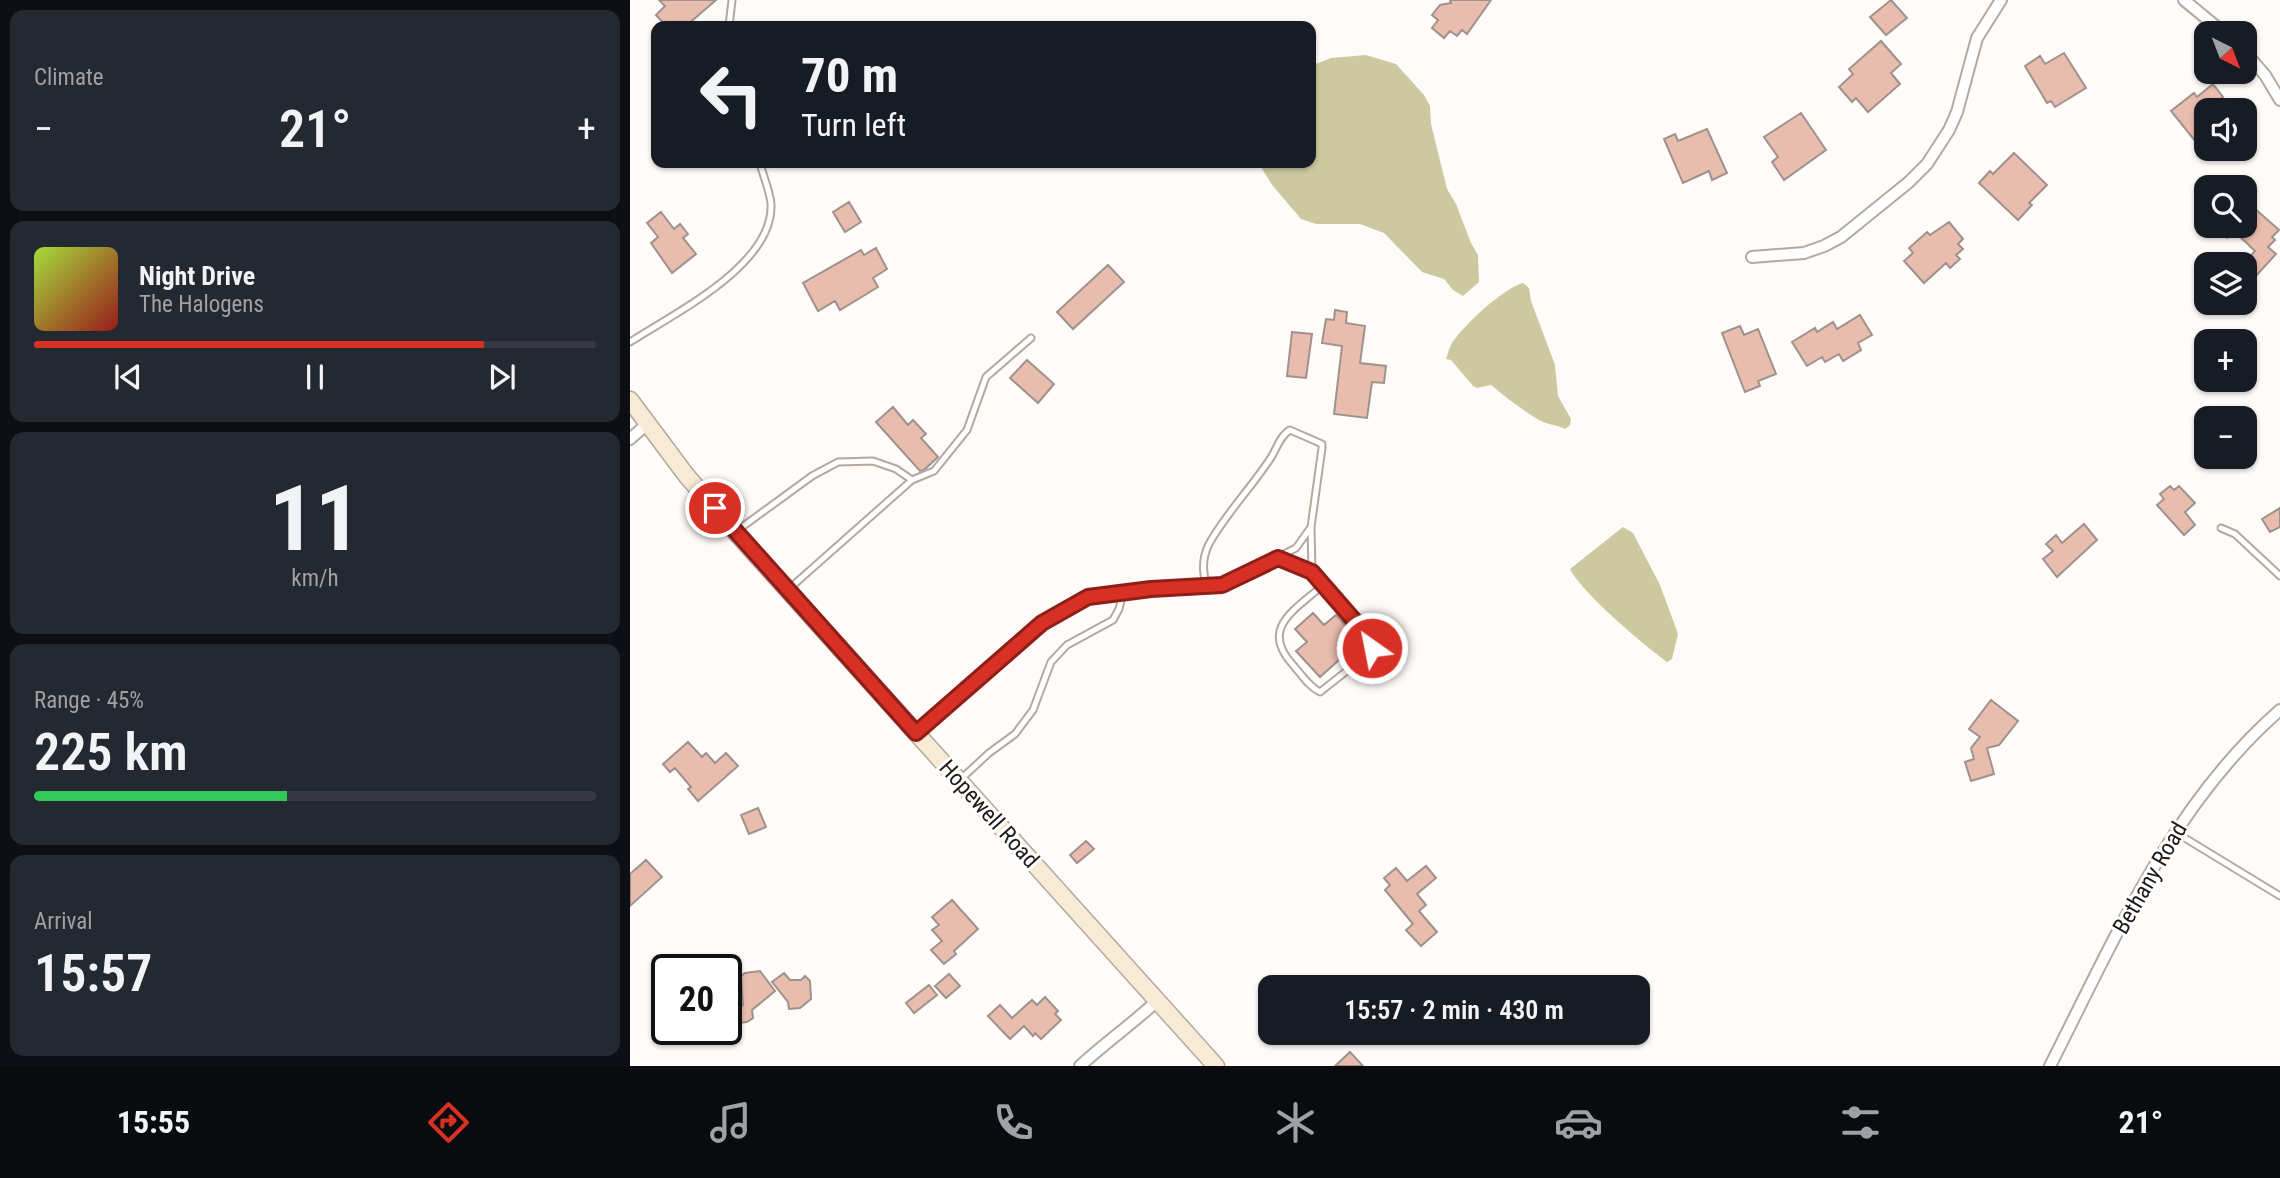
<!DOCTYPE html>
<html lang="en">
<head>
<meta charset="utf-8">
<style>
  :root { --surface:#171b24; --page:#242831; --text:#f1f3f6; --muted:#9ea1a6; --line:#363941; --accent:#d93025 }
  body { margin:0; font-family:"Roboto Condensed",sans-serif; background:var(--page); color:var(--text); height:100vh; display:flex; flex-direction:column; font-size:26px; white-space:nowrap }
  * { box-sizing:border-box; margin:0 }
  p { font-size:23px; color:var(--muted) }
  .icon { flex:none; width:38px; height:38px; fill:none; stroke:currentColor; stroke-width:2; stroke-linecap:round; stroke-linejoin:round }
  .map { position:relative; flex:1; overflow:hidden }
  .drawer { display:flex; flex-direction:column; gap:10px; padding:10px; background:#0d0f14; width:630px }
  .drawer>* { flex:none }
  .banner { position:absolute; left:21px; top:21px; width:665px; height:147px; border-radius:14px; box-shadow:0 2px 5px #0004; background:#171b24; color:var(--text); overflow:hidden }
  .needle { width:46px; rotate:138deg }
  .fabs { position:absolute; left:1564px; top:21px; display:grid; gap:14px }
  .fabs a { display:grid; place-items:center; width:63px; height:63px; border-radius:14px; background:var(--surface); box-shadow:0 2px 5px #0004; font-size:35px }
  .speed { position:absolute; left:21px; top:954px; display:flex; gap:14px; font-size:35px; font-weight:700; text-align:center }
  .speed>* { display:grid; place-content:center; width:91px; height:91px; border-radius:50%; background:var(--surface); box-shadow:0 2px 5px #0004; line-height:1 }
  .speed .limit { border:4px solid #111; border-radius:10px; background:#fff; color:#111 }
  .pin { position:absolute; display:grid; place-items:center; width:60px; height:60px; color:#fff; margin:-30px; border:4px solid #fff; border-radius:50%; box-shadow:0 2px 7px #0007 }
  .me { position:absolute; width:77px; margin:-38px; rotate:327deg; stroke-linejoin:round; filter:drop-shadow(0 0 5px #0008) }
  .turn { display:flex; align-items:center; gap:24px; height:147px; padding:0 35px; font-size:32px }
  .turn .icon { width:91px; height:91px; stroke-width:2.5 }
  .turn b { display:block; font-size:49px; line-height:60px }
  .big { font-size:52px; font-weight:600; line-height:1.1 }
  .drawer .card { flex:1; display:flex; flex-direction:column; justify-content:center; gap:10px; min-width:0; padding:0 24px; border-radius:14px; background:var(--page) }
  .drawer .dial { align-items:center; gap:0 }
  .dial b { font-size:91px; line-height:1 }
  .song { display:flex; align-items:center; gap:21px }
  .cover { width:84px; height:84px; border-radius:10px; background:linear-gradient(135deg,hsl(80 70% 55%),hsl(0 70% 35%)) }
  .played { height:7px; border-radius:4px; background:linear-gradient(90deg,var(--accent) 80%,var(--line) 80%) }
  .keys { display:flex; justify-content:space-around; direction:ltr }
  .heat { display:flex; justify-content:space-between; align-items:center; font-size:38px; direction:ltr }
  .charge { height:10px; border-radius:5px; background:linear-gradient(90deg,#34c759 45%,var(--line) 0) }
  .trip { position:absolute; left:628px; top:975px; width:392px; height:70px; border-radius:14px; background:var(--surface); box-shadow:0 2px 5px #0004; font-weight:600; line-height:70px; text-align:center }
  .tabs { display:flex; height:112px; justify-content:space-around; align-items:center; background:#090b0e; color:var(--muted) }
  .tabs .icon { width:49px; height:49px }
  .tabs .on { color:var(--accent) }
  .tabs b { font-size:32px; color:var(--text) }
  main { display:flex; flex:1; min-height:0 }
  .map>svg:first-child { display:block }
  .water { fill:#ccc9a0 }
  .building { fill:#e9bdae; stroke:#9f928d; stroke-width:2 }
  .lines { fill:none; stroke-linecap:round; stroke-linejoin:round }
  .lane-casing { stroke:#b4a9a0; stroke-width:9 }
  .street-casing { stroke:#b4a9a0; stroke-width:14 }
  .secondary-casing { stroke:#b4a9a0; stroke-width:19 }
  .lane { stroke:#fff; stroke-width:5 }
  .street { stroke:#fff; stroke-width:10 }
  .secondary { stroke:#f7ebd5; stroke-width:16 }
  .route-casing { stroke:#8d1f18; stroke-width:18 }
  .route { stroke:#d93025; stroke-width:12 }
  .labels { text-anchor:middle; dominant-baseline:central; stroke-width:6; stroke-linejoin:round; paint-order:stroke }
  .street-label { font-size:23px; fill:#1e1a17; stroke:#fff }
</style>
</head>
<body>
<main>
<section class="drawer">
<div class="card"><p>Climate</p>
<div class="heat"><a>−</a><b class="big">21°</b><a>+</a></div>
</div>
<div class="card">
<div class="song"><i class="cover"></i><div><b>Night Drive</b><p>The Halogens</p></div></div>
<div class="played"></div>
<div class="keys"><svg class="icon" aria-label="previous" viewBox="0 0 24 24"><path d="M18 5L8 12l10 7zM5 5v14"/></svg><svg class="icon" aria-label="pause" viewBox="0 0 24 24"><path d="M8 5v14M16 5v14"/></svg><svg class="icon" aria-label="next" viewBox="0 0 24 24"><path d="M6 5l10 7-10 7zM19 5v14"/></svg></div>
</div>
<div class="card dial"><b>11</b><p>km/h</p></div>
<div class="card"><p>Range · 45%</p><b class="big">225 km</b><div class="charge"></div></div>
<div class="card"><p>Arrival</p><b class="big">15:57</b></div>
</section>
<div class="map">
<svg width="1650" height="1066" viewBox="0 0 1650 1066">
  <rect width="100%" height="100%" fill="#fefbf9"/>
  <path class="water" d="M736,55L766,64L794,95L800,106L801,124L817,189L826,204L841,243L848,255L849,282L833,296L823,290L814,279L792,272L754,233L730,224H686L671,219L643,186L628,163H681V66L701,58Z
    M893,283L899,288L901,301L925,365L928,396L941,419L940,425L935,429C928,425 920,425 913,422C894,412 877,398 861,385L847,388L843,386L821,360L816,359C818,354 819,348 822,343C834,325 872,289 893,283Z
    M993,527L1003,533L1030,585L1048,634L1042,659L1037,662C1013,644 953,594 940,569Z"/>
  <path class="building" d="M29,0H86L56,26H36L26,15L35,6Z
    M820,0H861L837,34L832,30L827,36L820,31L814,38L802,28L808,20L802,15L810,5L821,3Z
    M1261,0L1277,18L1256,35L1240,17Z
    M1251,41L1271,64L1261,73L1270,84L1238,112L1226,98L1222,102L1209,87L1223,74L1219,69Z
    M1434,53L1456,88L1425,107L1421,101L1417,103L1395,66L1410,56L1415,64Z
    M1583,84L1593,97L1584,104L1590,110H1577V141L1570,147L1541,111L1564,93L1567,97Z
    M1171,113L1196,150L1154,180L1142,162L1148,157L1134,137Z
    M1077,129L1097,173L1082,180L1079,171L1053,183L1034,139L1045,134L1048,141Z
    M1384,153L1417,185L1399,203L1402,205L1388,220L1349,183L1360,171L1363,174Z
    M219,202L231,222L215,232L203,212Z
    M1623,207L1649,230L1642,237L1645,240L1638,247L1646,254L1625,277L1613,264L1625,251L1604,231L1597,238L1583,226H1615V216Z
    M31,212L44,229L50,224L58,234L53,238L66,254L42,273L21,243L28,237L17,223Z
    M1319,222L1333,239L1328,244L1333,249L1326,255L1330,259L1320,268L1316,263L1294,283L1274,261L1283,253L1279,248L1297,232L1300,235Z
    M246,248L257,269L243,278L248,287L210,310L205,301L188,311L173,283L231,250L234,255Z
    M478,265L494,282L443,329L427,312Z
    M705,310L717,312L716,323L735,326L730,363L756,366L754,383L742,382L737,418L704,414L712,346L692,343L696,319L704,320Z
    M1230,315L1242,335L1228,343L1231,350L1213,361L1209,354L1195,362L1192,357L1177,366L1162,342L1185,328L1187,332L1203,322L1207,329Z
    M1110,326L1114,335L1128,329L1146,374L1128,381L1130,386L1115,392L1092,333Z
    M662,332L682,334L676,378L657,376Z
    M397,360L424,384L408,403L380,378Z
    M263,407L278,425L283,420L296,434L291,438L308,457L294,470L290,471L246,422Z
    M1540,486L1544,490L1549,486L1565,503L1555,512L1565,525L1554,535L1527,505L1534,499L1530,494Z
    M1650,508V527L1640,532L1632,519Z
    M1454,524L1467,540L1427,577L1413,559L1423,551L1416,544L1426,535L1432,543Z
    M683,613L694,625L706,615L730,641L690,677L666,651L677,642L665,629Z
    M1361,700L1388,721L1369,745L1357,748L1364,774L1341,781L1335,762L1344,759L1341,748L1350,737L1339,729Z
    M58,742L72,757L76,753L85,763L96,753L108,766L68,801L58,789L61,787L45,768L40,772L33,764Z
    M128,808L136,827L119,834L111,815Z
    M456,841L464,849L447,863L440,855Z
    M16,860L32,877L0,906V874Z
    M796,866L806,878L787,894L796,905L789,911L807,932L791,946L776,930L783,924L755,890L760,885L754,878L766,868L777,881Z
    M322,900L348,929L324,951L326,954L314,964L301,950L312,941L302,930L309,925L302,917Z
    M130,971L145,991L122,1010L123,1018L117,1022L109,1023L102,1014L113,1005L111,976L115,973Z
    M154,973L160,980H171L175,976L180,981L181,999L170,1008L159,1009L158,1002L142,982Z
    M319,974L330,986L316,998L305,986Z
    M299,985L307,995L284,1013L276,1003Z
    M415,997L428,1011L425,1014L431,1020L411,1039L405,1033L403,1036L394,1026L380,1039L358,1016L370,1005L382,1018L402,1000L407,1005Z
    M720,1052L733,1066H705Z"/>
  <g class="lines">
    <g class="lane-casing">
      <path id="lane" d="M99,26L102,0
        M0,342C43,314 144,265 141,204C140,191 133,176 130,163
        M681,527L682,572
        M1591,528L1605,534L1650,576
        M108,530L182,476L208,462L243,461L266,469L282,480
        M648,558L682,572L742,641V648L737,655L690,692C679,687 671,674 663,665C629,628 665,610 693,585
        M160,588L282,480L304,471L337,430L356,377L401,338
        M288,731L412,623L458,597L521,588L592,585L666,548L681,527L692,448V444L660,430C651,435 647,447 642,456C623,486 596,513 579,544C572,558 572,572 577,586
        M331,779L359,753L385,734L403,710L421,662L437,645L483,620L489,609L493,592
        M1545,832L1650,896"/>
    </g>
    <g class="street-casing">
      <path id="street" d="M1554,0L1594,33
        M1615,52L1635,75L1650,100
        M1122,257L1174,253L1194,246L1211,237L1279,182L1297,164L1319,130L1327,112L1347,38L1371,0
        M0,439L17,424
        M450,1066C475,1043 502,1024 527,1001
        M1420,1066C1484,940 1542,804 1650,710"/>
    </g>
    <g class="secondary-casing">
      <path id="secondary" d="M0,400L56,475L99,525L586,1066"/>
    </g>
    <use href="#lane" class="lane"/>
    <use href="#street" class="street"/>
    <use href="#secondary" class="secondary"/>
  </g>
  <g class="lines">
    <g class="route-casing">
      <path id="route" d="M85,508L286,733L412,623L458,597L521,589L592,585L648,558L682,572L742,641V648"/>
    </g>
    <use href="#route" class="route"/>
  </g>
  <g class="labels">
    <g class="street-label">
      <text transform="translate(359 814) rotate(48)">Hopewell Road</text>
      <text transform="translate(1520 878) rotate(-60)">Bethany Road</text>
    </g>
  </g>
</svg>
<div class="fabs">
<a><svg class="needle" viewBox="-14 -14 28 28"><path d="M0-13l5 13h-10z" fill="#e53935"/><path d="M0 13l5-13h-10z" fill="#9ea1a6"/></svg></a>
<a><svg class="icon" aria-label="sound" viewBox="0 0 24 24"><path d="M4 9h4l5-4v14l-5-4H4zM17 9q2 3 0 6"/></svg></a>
<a><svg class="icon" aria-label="search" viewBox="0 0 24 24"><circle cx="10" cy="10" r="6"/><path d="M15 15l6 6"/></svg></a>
<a><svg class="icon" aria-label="layers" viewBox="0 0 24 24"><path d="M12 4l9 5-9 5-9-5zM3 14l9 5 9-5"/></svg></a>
<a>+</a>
<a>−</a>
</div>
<div class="speed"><div class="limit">20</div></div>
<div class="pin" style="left:85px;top:508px;background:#d93025"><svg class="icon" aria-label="arrive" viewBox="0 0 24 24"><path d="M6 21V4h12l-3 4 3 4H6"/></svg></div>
<svg class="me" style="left:742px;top:648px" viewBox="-20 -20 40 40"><circle r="17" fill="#d93025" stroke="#fff" stroke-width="3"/><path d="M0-11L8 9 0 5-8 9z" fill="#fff"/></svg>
<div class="trip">15:57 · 2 min · 430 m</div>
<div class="banner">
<div class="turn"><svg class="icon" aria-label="left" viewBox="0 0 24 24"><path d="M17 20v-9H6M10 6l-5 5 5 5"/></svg><div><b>70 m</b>Turn left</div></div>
</div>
</div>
</main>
<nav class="tabs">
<b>15:55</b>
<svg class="icon on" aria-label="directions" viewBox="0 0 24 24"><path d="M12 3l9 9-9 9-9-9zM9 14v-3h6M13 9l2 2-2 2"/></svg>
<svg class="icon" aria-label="music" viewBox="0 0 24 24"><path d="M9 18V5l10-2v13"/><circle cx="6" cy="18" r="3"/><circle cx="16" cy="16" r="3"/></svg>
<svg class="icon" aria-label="phone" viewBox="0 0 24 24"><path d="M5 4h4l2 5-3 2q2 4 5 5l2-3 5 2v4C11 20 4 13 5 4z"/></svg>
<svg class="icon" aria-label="climate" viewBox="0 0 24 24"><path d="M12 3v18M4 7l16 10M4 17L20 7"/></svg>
<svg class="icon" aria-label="car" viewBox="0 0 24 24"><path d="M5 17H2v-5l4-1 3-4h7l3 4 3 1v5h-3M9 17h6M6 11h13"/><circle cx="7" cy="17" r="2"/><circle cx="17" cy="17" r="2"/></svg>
<svg class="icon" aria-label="filters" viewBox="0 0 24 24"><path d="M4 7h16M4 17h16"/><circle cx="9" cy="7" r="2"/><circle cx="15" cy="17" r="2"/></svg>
<b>21°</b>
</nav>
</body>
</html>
